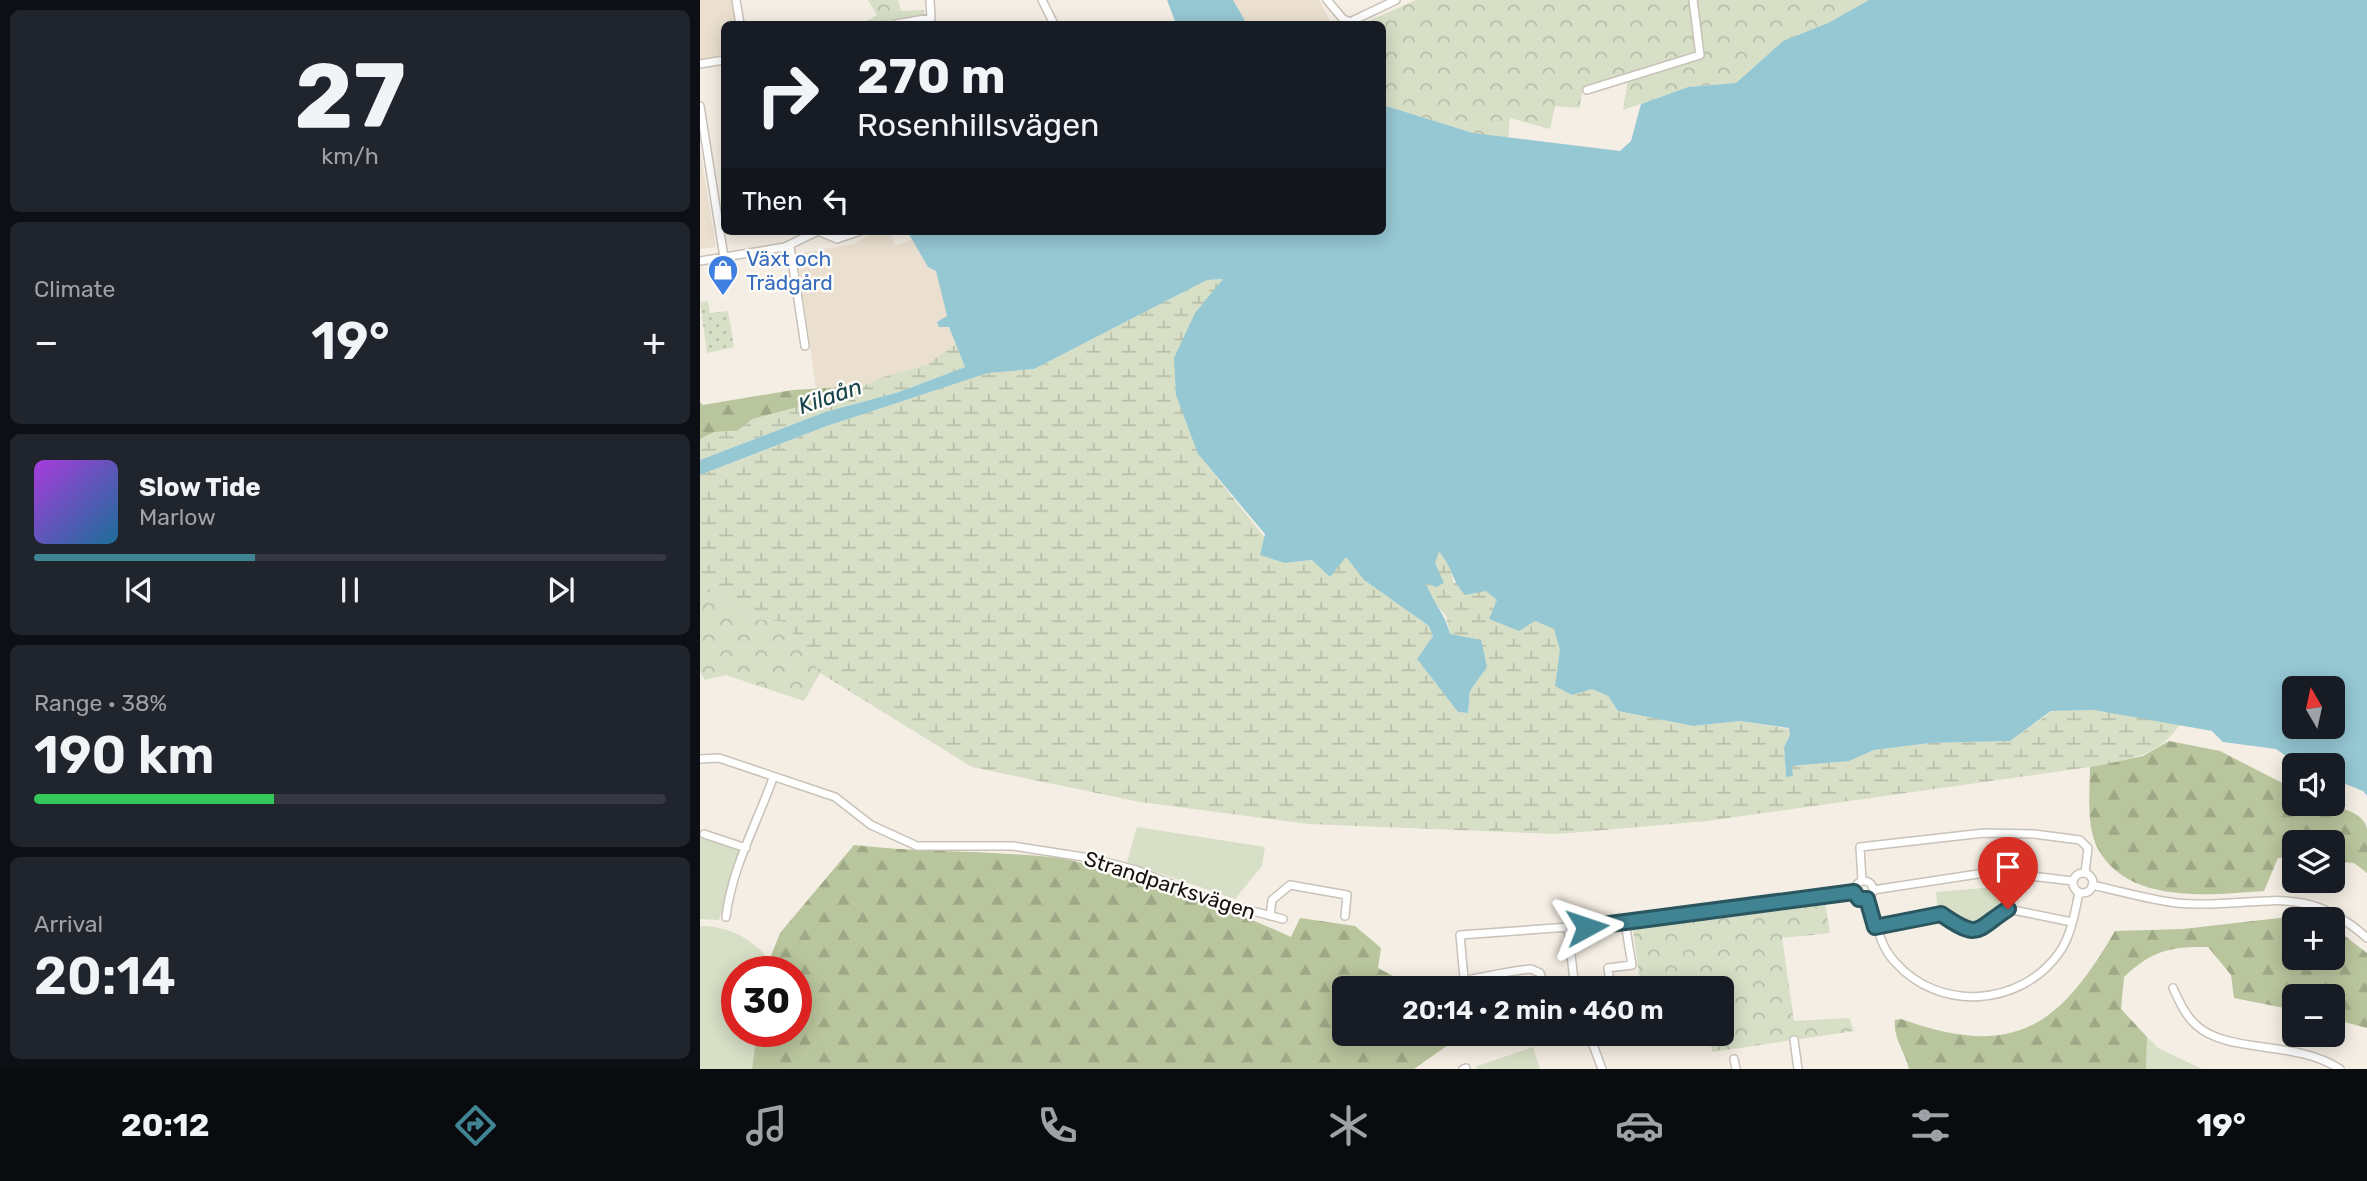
<!DOCTYPE html>
<html lang="en">
<head>
<meta charset="utf-8">
<style>
  :root { --surface:#171b24; --page:#20242c; --text:#f1f3f6; --muted:#9ea1a6; --line:#363941; --accent:#408493 }
  body { margin:0; font-family:Rubik,sans-serif; background:var(--page); color:var(--text); height:100vh; display:flex; flex-direction:column; font-size:26px; white-space:nowrap }
  * { box-sizing:border-box; margin:0 }
  p { font-size:23px; color:var(--muted) }
  .icon { flex:none; width:38px; height:38px; fill:none; stroke:currentColor; stroke-width:2; stroke-linecap:round; stroke-linejoin:round }
  .map { position:relative; flex:1; overflow:hidden }
  .details { display:flex; flex-direction:column; gap:10px; padding:10px; background:#0d0f14; width:700px }
  .details>* { flex:none }
  .hud { position:absolute; left:21px; top:21px; width:665px; height:214px; border-radius:10px; box-shadow:0 4px 18px #0003; background:#171b24; color:var(--text); overflow:hidden }
  .needle { width:46px; rotate:351deg }
  .buttons { position:absolute; left:1582px; top:676px; display:grid; gap:14px }
  .buttons a { display:grid; place-items:center; width:63px; height:63px; border-radius:10px; background:var(--surface); box-shadow:0 4px 18px #0003; font-size:35px }
  .speed { position:absolute; left:21px; top:956px; display:flex; gap:14px; font-size:35px; font-weight:700; text-align:center }
  .speed>* { display:grid; place-content:center; width:91px; height:91px; border-radius:50%; background:var(--surface); box-shadow:0 4px 18px #0003; line-height:1 }
  .speed .limit { border:10px solid #d22; background:#fff; color:#111 }
  .pin { position:absolute; display:grid; place-items:center; width:60px; height:60px; color:#fff; margin:-72px -30px; border-radius:50% 50% 50% 0; rotate:-45deg; box-shadow:0 0 7px #0007 }
  .pin .icon { rotate:45deg }
  .me { position:absolute; width:77px; margin:-38px; rotate:85deg; stroke-linejoin:round; filter:drop-shadow(0 0 5px #0008) }
  .turn { display:flex; align-items:center; gap:24px; height:147px; padding:0 21px; font-size:32px }
  .turn .icon { width:91px; height:91px; stroke-width:2.5 }
  .turn b { display:block; font-size:49px; line-height:60px }
  .then { display:flex; align-items:center; height:66px; padding:0 21px; background:#0003; gap:14px; font-size:26px }
  .big { font-size:52px; font-weight:600; line-height:1.1 }
  .details .card { flex:1; display:flex; flex-direction:column; justify-content:center; gap:10px; min-width:0; padding:0 24px; border-radius:10px; background:var(--page) }
  .details .dial { align-items:center; gap:0 }
  .dial b { font-size:91px; line-height:1 }
  .song { display:flex; align-items:center; gap:21px }
  .cover { width:84px; height:84px; border-radius:10px; background:linear-gradient(135deg,hsl(280 70% 55%),hsl(200 70% 35%)) }
  .played { height:7px; border-radius:4px; background:linear-gradient(90deg,var(--accent) 35%,var(--line) 35%) }
  .keys { display:flex; justify-content:space-around; direction:ltr }
  .heat { display:flex; justify-content:space-between; align-items:center; font-size:38px; direction:ltr }
  .charge { height:10px; border-radius:5px; background:linear-gradient(90deg,#34c759 38%,var(--line) 0) }
  .trip { position:absolute; left:632px; top:976px; width:402px; height:70px; border-radius:10px; background:var(--surface); box-shadow:0 4px 18px #0003; font-weight:600; line-height:70px; text-align:center }
  .tabs { display:flex; height:112px; justify-content:space-around; align-items:center; background:#090b0e; color:var(--muted) }
  .tabs .icon { width:49px; height:49px }
  .tabs .current { color:var(--accent) }
  .tabs b { font-size:32px; color:var(--text) }
  main { display:flex; flex:1; min-height:0 }
  .map>svg:first-child { display:block }
  .built { fill:#ebe0d0 }
  .grass { fill:#d7dfc6 }
  .forest { fill:url(#forest-firs) }
  .wetland { fill:url(#wetland-marsh) }
  .park { fill:url(#park-crowns) }
  .garden { fill:url(#garden-dots) }
  .water { fill:#96c8d4; fill-rule:evenodd }
  .lines { fill:none; stroke-linecap:round; stroke-linejoin:round }
  .minor-casing { stroke:#c8c2b8; stroke-width:10 }
  .minor { stroke:#fff; stroke-width:7 }
  .route-casing { stroke:#2a5660; stroke-width:18 }
  .route { stroke:#408493; stroke-width:12 }
  .labels { text-anchor:middle; dominant-baseline:central; stroke-width:5; stroke-linejoin:round; paint-order:stroke }
  .shop-label { font-size:21px; fill:#366cbe; stroke:#fefcf8; text-anchor:start }
  .street-label { font-size:21px; fill:#15130f; stroke:#fefcf8 }
  .water-label { font-size:23px; font-style:italic; fill:#16434c; stroke:#fefcf8 }
</style>
</head>
<body>
<main>
<section class="details">
<div class="card dial"><b>27</b><p>km/h</p></div>
<div class="card"><p>Climate</p>
<div class="heat"><a>−</a><b class="big">19°</b><a>+</a></div>
</div>
<div class="card">
<div class="song"><i class="cover"></i><div><b>Slow Tide</b><p>Marlow</p></div></div>
<div class="played"></div>
<div class="keys"><svg class="icon" aria-label="previous" viewBox="0 0 24 24"><path d="M18 5L8 12l10 7zM5 5v14"/></svg><svg class="icon" aria-label="pause" viewBox="0 0 24 24"><path d="M8 5v14M16 5v14"/></svg><svg class="icon" aria-label="next" viewBox="0 0 24 24"><path d="M6 5l10 7-10 7zM19 5v14"/></svg></div>
</div>
<div class="card"><p>Range · 38%</p><b class="big">190 km</b><div class="charge"></div></div>
<div class="card"><p>Arrival</p><b class="big">20:14</b></div>
</section>
<div class="map">
<svg width="1667" height="1069" viewBox="0 0 1667 1069">
  <defs>
    <pattern id="forest-firs" width="22" height="20" patternUnits="userSpaceOnUse" patternTransform="scale(1.75)"><rect width="22" height="20" fill="#b9c59d"/><path d="M5 1l3.5 6h-7zM16 11l3.5 6h-7z" fill="#9ea886"/></pattern>
    <pattern id="wetland-marsh" width="20" height="14" patternUnits="userSpaceOnUse" patternTransform="scale(1.75)"><rect width="20" height="14" fill="#d7dfc6"/><path d="M1 5h8M5 5V1M11 12h8M15 12V8" fill="none" stroke="#b8bea9"/></pattern>
    <pattern id="park-crowns" width="20" height="18" patternUnits="userSpaceOnUse" patternTransform="scale(1.75)"><rect width="20" height="18" fill="#d7dfc6"/><path d="M2 6a3 3 0 1 1 6 0M12 15a3 3 0 1 1 6 0" fill="none" stroke="#b8bea9"/></pattern>
    <pattern id="garden-dots" width="8" height="8" patternUnits="userSpaceOnUse" patternTransform="scale(1.75)"><rect width="8" height="8" fill="#d7dfc6"/><path d="M2 2h.1M6 6h.1" fill="none" stroke="#b8bea9" stroke-width="1.8" stroke-linecap="round"/></pattern>
  </defs>
  <rect width="100%" height="100%" fill="#f4eee4"/>
  <path class="built" d="M0,0H33L37,24H24V56L0,60Z
    M533,0H619L632,24H547Z
    M0,149L16,247L0,249Z
    M176,231H189L195,245L212,240L228,266L236,270L247,316L239,327H249L256,344L226,365L162,386L160,380L142,387L116,389L97,254L154,244Z"/>
  <path class="grass" d="M437,827L565,847L562,866L535,899L427,862Z
    M0,838L41,850L19,920L0,919Z
    M1283,888H1314L1310,905L1283,924L1265,926L1238,909L1236,892Z
    M0,926C28,926 52,938 69,960L65,971H37V1031H57L52,1069H0Z
    M1447,1037L1458,1048L1502,1069H1446Z
    M833,1047L840,1069H776L777,1066Z"/>
  <path class="forest" d="M160,380L162,386L111,411L53,419L37,431L15,432L0,439V402L3,405L93,390L142,387Z
    M1469,741L1520,751L1594,789V803C1613,803 1663,805 1667,829C1667,842 1667,859 1667,873L1654,863L1633,861V842H1594V858H1578L1564,891C1511,895 1426,905 1397,847C1386,824 1390,792 1390,767L1443,756Z
    M154,845C222,853 290,850 358,858C375,860 393,867 410,871C472,888 533,910 591,937L600,918L655,926L681,948L678,968L718,989H644V1034H749L751,1043L714,1069H52L57,1031H96V971H65L80,933Z
    M1588,917L1595,919L1594,957H1633V927L1667,953V1028L1633,1019V996H1594V1010L1534,998L1531,975L1508,947C1470,946 1451,951 1424,977L1421,1009L1447,1037L1446,1069H1209C1205,1051 1193,1039 1195,1020L1201,1019C1313,1059 1358,1029 1415,931L1483,929Z"/>
  <path class="wetland" d="M525,279L495,313L498,454L585,563L646,557L664,580L729,626L733,636L717,659L758,712L768,713L770,691L787,667L750,634L746,616L732,599L726,583L739,552L750,564L753,582L786,591L798,600L789,619L835,621L855,629L872,695L892,689L908,696L918,711L993,726L1040,721L1089,729L1090,735L1084,747L1086,777L1092,766L1149,761L1174,750L1230,743L1310,741L1353,711L1394,710L1481,723C1458,758 1428,759 1390,767L1007,821L858,834L609,824L440,802L272,767L120,673L85,622L53,619L10,592L0,597V475L130,425L288,373L334,369L507,280Z
    M256,344L265,367L199,392L125,412L0,460V439L15,432L37,431L52,419L97,407L112,411L180,378L226,365Z"/>
  <path class="park" d="M168,0H198L201,11L224,10V17L162,24L177,15Z
    M716,0H1169L1128,23L1083,41L1036,83L988,87L923,110L928,79L883,90L879,108L855,106L850,129L810,118L808,139L773,133L683,105L682,24H662Z
    M10,592L53,619L85,622L120,673L104,701L26,675L5,680L0,672V597Z
    M1125,902L1130,933L1082,938L1094,1021L1149,1018L1154,1031L1012,1052L1009,1034H1022V989H941L933,930Z"/>
  <path class="garden" d="M8,301L10,313L28,311L34,347L7,353L0,302Z"/>
  <path class="water" d="M467,0H533L547,24H476Z
    M1169,0H1667V796L1663,791L1633,779V765H1599L1576,749L1523,742L1512,731L1394,710L1351,711L1310,741L1230,743L1174,750L1149,761L1092,766L1093,776L1086,777L1084,747L1090,735L1089,728L1040,721L993,726L918,711L908,696L892,689L872,695L855,686L860,650L854,629L835,621L819,631L789,619L797,600L786,591L765,595C751,580 753,567 739,552L735,563L744,583L736,587L726,583C733,603 745,613 750,634L781,640L787,667L770,691L768,713L758,712L717,659L733,636L729,626L664,580L646,557L630,577L612,560L585,563L560,555L565,534L498,454L476,395L474,358L495,313L523,279L507,280L334,369L288,373L127,426L0,475V460L125,412L199,392L265,367L249,327H239L237,322L247,316L236,271L228,267L207,231H682V158L686,154L683,143V105L773,133L920,151L931,141L941,104L988,87L1036,83L1083,41L1128,23ZM1594,688H1633V726H1594Z"/>
  <g class="lines">
    <g class="minor-casing">
      <path id="minor" d="M36,0L40,24
        M342,0L354,24
        M627,0L643,19L650,22L696,0
        M196,24L231,18L230,0
        M0,64L24,60
        M887,90L1000,55L993,0
        M0,106L24,257
        M90,246L105,346
        M0,261L85,247L118,231L137,239L160,231
        M0,759L19,758L135,797L171,825L217,846H313L390,858L436,870L511,900L583,919
        M4,834L46,848
        M1373 883a10 10 0 1 1 20 0a10 10 0 1 1-20 0Z
        M1155 890a9 9 0 1 1 18 0a9 9 0 1 1-18 0Z
        M1162,881L1160,847L1284,833L1334,834L1380,840L1388,848L1385,873
        M1392,885C1420,891 1449,900 1477,903C1554,911 1600,877 1667,938
        M1173,890L1278,874L1306,873L1373,881
        M1167,899C1178,920 1177,943 1195,962C1239,1012 1320,1007 1359,953C1371,936 1375,913 1379,892
        M570,916L572,900L590,885L647,895L645,916
        M26,917C31,870 57,823 73,778
        M1175,927L1241,914C1278,941 1277,930 1308,909L1372,922
        M868,929L875,989
        M705,982C747,989 788,973 831,969L840,973L845,989
        M1473,988C1479,1001 1485,1015 1496,1025C1529,1055 1594,1039 1640,1069
        M765,989L760,935L925,923L1154,892
        M911,989L908,968L932,965L925,923
        M775,1034H786
        M889,1034L902,1069
        M1094,1040L1098,1069
        M1034,1059L1036,1069
        M763,1069L766,1068"/>
    </g>
    <use href="#minor" class="minor"/>
  </g>
  <g class="lines">
    <g class="route-casing">
      <path id="route" d="M887,927L1154,892L1159,899H1167L1175,927L1241,914C1280,941 1275,930 1308,909"/>
    </g>
    <use href="#route" class="route"/>
  </g>
  <defs>
    <g id="shop-pin" transform="scale(1.575)"><path d="M0 17L-7.5 6A9.5 9.5 0 1 1 7.5 6Z" fill="#3f7fe0" stroke="#fefcf8"/><path d="M-5-2.5h2.3a2.7 3.5 0 0 1 5.4 0H5L5.5 6h-11ZM-1.5-2.5h3a1.5 2.3 0 0 0-3 0Z" fill="#fff"/></g>
  </defs>
  <g fill-rule="evenodd">
    <use href="#shop-pin" x="23" y="270"/>
  </g>
  <g class="labels">
    <g class="shop-label">
      <text x="46" y="258">Växt och<tspan x="46" dy="24">Trädgård</tspan></text>
    </g>
    <g class="street-label">
      <text transform="translate(470 885) rotate(18)">Strandparksvägen</text>
    </g>
    <g class="water-label">
      <text transform="translate(130 396) rotate(-19)">Kilaån</text>
    </g>
  </g>
</svg>
<div class="buttons">
<a><svg class="needle" viewBox="-14 -14 28 28"><path d="M0-13l5 13h-10z" fill="#e53935"/><path d="M0 13l5-13h-10z" fill="#9ea1a6"/></svg></a>
<a><svg class="icon" aria-label="sound" viewBox="0 0 24 24"><path d="M4 9h4l5-4v14l-5-4H4zM17 9q2 3 0 6"/></svg></a>
<a><svg class="icon" aria-label="layers" viewBox="0 0 24 24"><path d="M12 4l9 5-9 5-9-5zM3 14l9 5 9-5"/></svg></a>
<a>+</a>
<a>−</a>
</div>
<div class="speed"><div class="limit">30</div></div>
<div class="pin" style="left:1308px;top:909px;background:#d93025"><svg class="icon" aria-label="arrive" viewBox="0 0 24 24"><path d="M6 21V4h12l-3 4 3 4H6"/></svg></div>
<svg class="me" style="left:887px;top:927px" viewBox="-20 -20 40 40"><path d="M0-17L14 15 0 8-14 15z" fill="#408493" stroke="#fff" stroke-width="4"/></svg>
<div class="trip">20:14 · 2 min · 460 m</div>
<div class="hud">
<div class="turn"><svg class="icon" aria-label="right" viewBox="0 0 24 24"><path d="M7 20v-9h11M14 6l5 5-5 5"/></svg><div><b>270 m</b>Rosenhillsvägen</div></div>
<div class="then">Then<svg class="icon" aria-label="left" viewBox="0 0 24 24"><path d="M17 20v-9H6M10 6l-5 5 5 5"/></svg></div>
</div>
</div>
</main>
<nav class="tabs">
<b>20:12</b>
<svg class="icon current" aria-label="directions" viewBox="0 0 24 24"><path d="M12 3l9 9-9 9-9-9zM9 14v-3h6M13 9l2 2-2 2"/></svg>
<svg class="icon" aria-label="music" viewBox="0 0 24 24"><path d="M9 18V5l10-2v13"/><circle cx="6" cy="18" r="3"/><circle cx="16" cy="16" r="3"/></svg>
<svg class="icon" aria-label="phone" viewBox="0 0 24 24"><path d="M5 4h4l2 5-3 2q2 4 5 5l2-3 5 2v4C11 20 4 13 5 4z"/></svg>
<svg class="icon" aria-label="climate" viewBox="0 0 24 24"><path d="M12 3v18M4 7l16 10M4 17L20 7"/></svg>
<svg class="icon" aria-label="car" viewBox="0 0 24 24"><path d="M5 17H2v-5l4-1 3-4h7l3 4 3 1v5h-3M9 17h6M6 11h13"/><circle cx="7" cy="17" r="2"/><circle cx="17" cy="17" r="2"/></svg>
<svg class="icon" aria-label="filters" viewBox="0 0 24 24"><path d="M4 7h16M4 17h16"/><circle cx="9" cy="7" r="2"/><circle cx="15" cy="17" r="2"/></svg>
<b>19°</b>
</nav>
</body>
</html>
